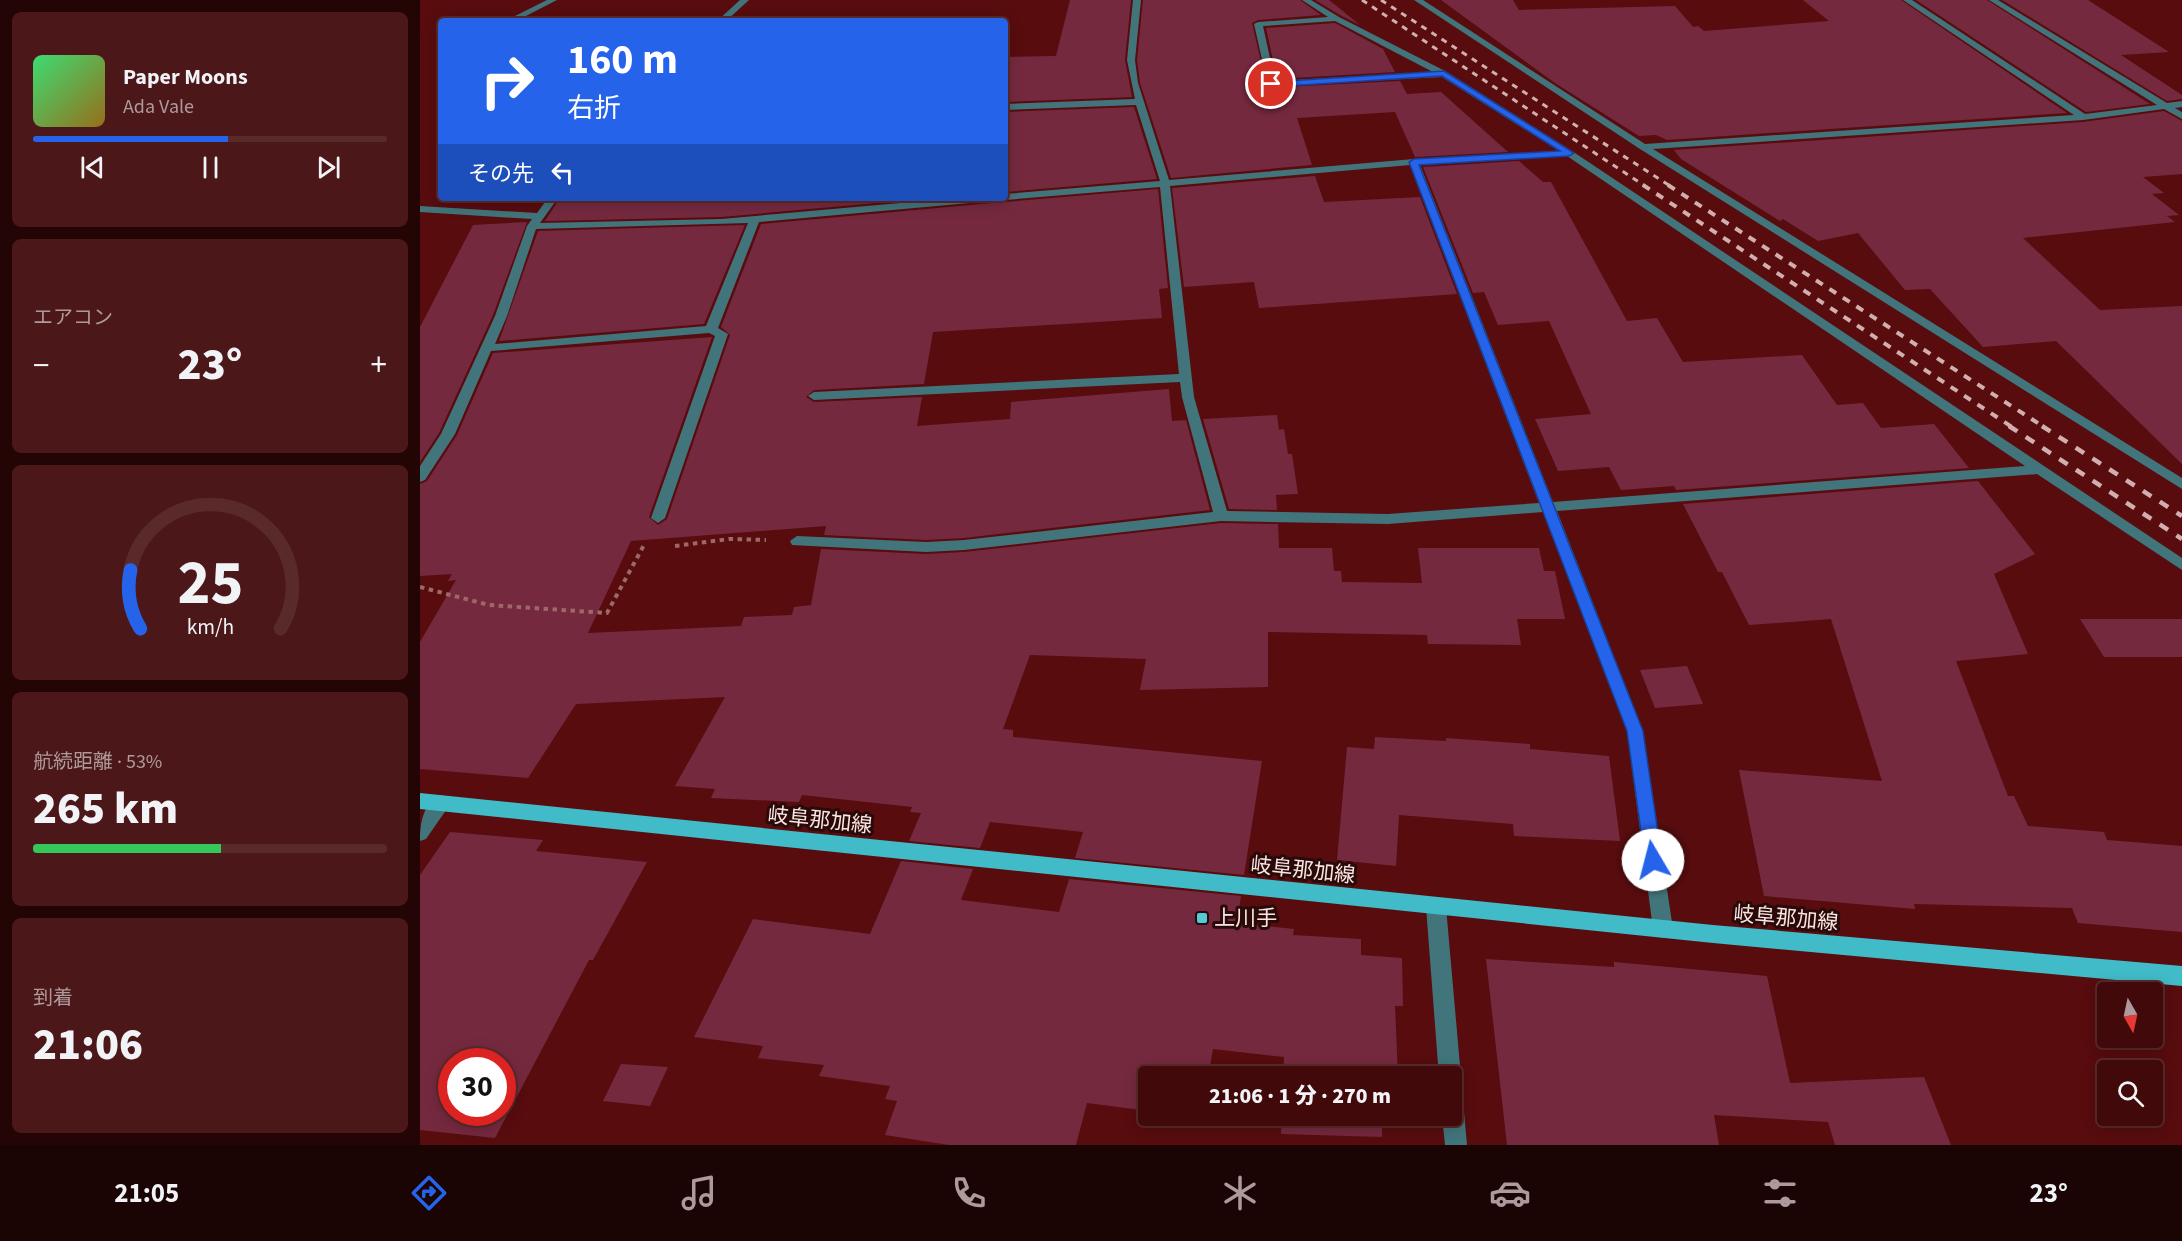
<!DOCTYPE html>
<html lang="ja">
<head>
<meta charset="utf-8">
<style>
  :root { --surface:#42090a; --page:#4c1718; --text:#f1f3f6; --muted:#ae9a9c; --line:#5a2a2b; --accent:#2563eb }
  body { margin:0; font-family:"Source Sans 3","Noto Sans JP",sans-serif; background:var(--page); color:var(--text); height:100vh; display:flex; flex-direction:column; font-size:22px; white-space:nowrap }
  * { box-sizing:border-box; margin:0 }
  p { font-size:20px; color:var(--muted) }
  .icon { flex:none; width:33px; height:33px; fill:none; stroke:currentColor; stroke-width:2; stroke-linecap:round; stroke-linejoin:round }
  .map { position:relative; flex:1; overflow:hidden }
  .drawer { display:flex; flex-direction:column; gap:12px; padding:12px; background:#240506; width:420px }
  .drawer>* { flex:none }
  .guide { position:absolute; left:18px; top:18px; width:570px; height:183px; border-radius:6px; box-shadow:0 3px 15px #0003,0 0 0 2px var(--line); background:#2563eb; color:#fff; overflow:hidden }
  .needle { width:39px; rotate:171deg }
  .buttons { position:absolute; left:1677px; top:982px; display:grid; gap:12px }
  .buttons a { display:grid; place-items:center; width:66px; height:66px; border-radius:6px; background:var(--surface); box-shadow:0 3px 15px #0003,0 0 0 2px var(--line); font-size:30px }
  .speed { position:absolute; left:18px; top:1048px; display:flex; gap:12px; font-size:30px; font-weight:700; text-align:center }
  .speed>* { display:grid; place-content:center; width:78px; height:78px; border-radius:50%; background:var(--surface); box-shadow:0 3px 15px #0003,0 0 0 2px var(--line); line-height:1 }
  .speed .limit { border:9px solid #d22; background:#fff; color:#111 }
  .pin { position:absolute; display:grid; place-items:center; width:51px; height:51px; color:#fff; margin:-26px; border:3px solid #fff; border-radius:50%; box-shadow:0 2px 6px #0007 }
  .me { position:absolute; width:66px; margin:-33px; rotate:352deg; stroke-linejoin:round; filter:drop-shadow(0 0 4px #0008) }
  .turn { display:flex; align-items:center; gap:21px; height:126px; padding:0 30px; font-size:27px }
  .turn .icon { width:78px; height:78px; stroke-width:2.5 }
  .turn b { display:block; font-size:42px; line-height:51px }
  .then { display:flex; align-items:center; height:57px; padding:0 30px; background:#0003; gap:12px; font-size:22px }
  .big { font-size:45px; font-weight:800; line-height:1.1 }
  .drawer .widget { flex:1; display:flex; flex-direction:column; justify-content:center; gap:9px; min-width:0; padding:0 21px; border-radius:9px; background:var(--page) }
  .drawer .dial { align-items:center; gap:0 }
  .dial svg { height:156px; overflow:visible; fill:none; stroke:var(--line); stroke-width:7; stroke-linecap:round; text-anchor:middle }
  .dial text { fill:var(--text); stroke:none }
  .song { display:flex; align-items:center; gap:18px }
  .cover { width:72px; height:72px; border-radius:9px; background:linear-gradient(135deg,hsl(140 70% 55%),hsl(40 70% 35%)) }
  .played { height:6px; border-radius:3px; background:linear-gradient(90deg,var(--accent) 55%,var(--line) 55%) }
  .keys { display:flex; justify-content:space-around; direction:ltr }
  .heat { display:flex; justify-content:space-between; align-items:center; font-size:33px; direction:ltr }
  .charge { height:9px; border-radius:4px; background:linear-gradient(90deg,#34c759 53%,var(--line) 0) }
  .trip { position:absolute; left:718px; top:1066px; width:324px; height:60px; border-radius:6px; background:var(--surface); box-shadow:0 3px 15px #0003,0 0 0 2px var(--line); font-weight:800; line-height:60px; text-align:center }
  .menu { display:flex; height:96px; justify-content:space-around; align-items:center; background:#1a0404; color:var(--muted) }
  .menu .icon { width:42px; height:42px }
  .menu .on { color:var(--accent) }
  .menu b { font-size:27px; color:var(--text) }
  main { display:flex; flex:1; min-height:0 }
  .map>svg:first-child { display:block }
  .building { fill:#75293f; fill-rule:evenodd }
  .lines { fill:none; stroke-linecap:round; stroke-linejoin:round }
  .path { stroke:#9c6868; stroke-width:4; stroke-dasharray:4.5 4.5; stroke-linecap:butt }
  .minor { fill:#41757b; fill-rule:evenodd }
  .major { fill:#41bbc8; fill-rule:evenodd }
  .rail-far2 { stroke:#d0afae; stroke-width:3; stroke-dasharray:6 6; stroke-linecap:butt }
  .rail-far1 { stroke:#d0afae; stroke-width:4; stroke-dasharray:8 8; stroke-linecap:butt }
  .rail { stroke:#d0afae; stroke-width:4.5; stroke-dasharray:10 10; stroke-linecap:butt }
  .route { fill:#2563eb; stroke:#184099; stroke-width:1.5 }
  .poi-dot { fill:#52cbd8; stroke:#2a0a09; stroke-width:2 }
  .labels { text-anchor:middle; dominant-baseline:central; stroke-width:6; stroke-linejoin:round; paint-order:stroke }
  .near-street-label { font-size:21px; fill:#f9e6e4; stroke:#2a0a09 }
  .near-poi-label { font-size:21px; fill:#f9e6e4; stroke:#2a0a09; text-anchor:start }
</style>
</head>
<body>
<main>
<section class="drawer">
<div class="widget">
<div class="song"><i class="cover"></i><div><b>Paper Moons</b><p>Ada Vale</p></div></div>
<div class="played"></div>
<div class="keys"><svg class="icon" aria-label="previous" viewBox="0 0 24 24"><path d="M18 5L8 12l10 7zM5 5v14"/></svg><svg class="icon" aria-label="pause" viewBox="0 0 24 24"><path d="M8 5v14M16 5v14"/></svg><svg class="icon" aria-label="next" viewBox="0 0 24 24"><path d="M6 5l10 7-10 7zM19 5v14"/></svg></div>
</div>
<div class="widget"><p>エアコン</p>
<div class="heat"><a>−</a><b class="big">23°</b><a>+</a></div>
</div>
<div class="widget dial"><svg viewBox="0 0 100 80">
<path d="M14 69A42 42 0 1 1 86 69"/>
<path d="M14 69A42 42 0 0 1 9 39" stroke="#2563eb"/>
<text x="50" y="56" font-size="32" font-weight="700">25</text>
<text x="50" y="72" font-size="11">km/h</text>
</svg></div>
<div class="widget"><p>航続距離 · 53%</p><b class="big">265 km</b><div class="charge"></div></div>
<div class="widget"><p>到着</p><b class="big">21:06</b></div>
</section>
<div class="map">
<svg width="1762" height="1145" viewBox="0 0 1762 1145">
  <rect width="100%" height="100%" fill="#580c0e"/>
  <path class="building" d="M650,0H711L705,60L712,97L585,102V57L636,56Z
    M723,0H880L901,15L838,20L832,23L847,88L980,81L987,94L1021,92L1088,152L995,157L975,112L877,118L892,165L751,178L720,83L717,60Z
    M895,0H909L940,25L920,15Z
    M1021,0H1093L1099,10L1255,6L1273,27L1278,26L1284,31L1409,21L1383,0H1481L1647,113L1247,140L1236,135L1219,136L1135,83Z
    M1496,0H1567L1730,104L1666,112Z
    M1582,0H1668L1749,52L1701,55L1762,95V99L1747,101Z
    M915,23L963,49L975,72L857,79L846,28Z
    M714,107L737,179L585,192V112Z
    M1744,111L1762,121V174L1723,177L1744,193L1732,194L1759,215L1747,216L1755,222L1603,238L1680,310L1762,306V464L1636,341L1563,347L1510,289L1485,290L1438,233L1398,241L1363,219L1360,221L1261,159L1254,150L1663,122Z
    M1099,161L1123,182H1131L1207,321L1237,318L1263,362L1382,355L1417,405L1443,403L1461,428L1514,424L1549,468L1256,490L1254,486L1201,490L1189,467L1138,471L1115,419L1171,414L1129,321L1078,325L1064,292L1053,293L1003,167Z
    M895,176L904,202L1000,197L1037,294L839,308L834,282L764,287L752,188Z
    M738,189L748,288L739,289L742,318L513,332L504,384L394,390L386,397L394,402L502,397L497,426L590,419L591,402L749,389L752,421L766,420L790,510L544,538L506,540L404,535L406,526L211,541L168,633L321,626L324,617L372,615L374,607L391,605L401,549L506,554L544,552L801,523L858,524L859,548H912L914,571H921L922,582L1002,583L998,548H1119L1124,571H1135L1145,619H1097L1101,645L1008,644L1007,635L848,632V687L720,690L726,659L610,655L583,729L593,730V737L842,761L824,875L655,858L663,832L570,822L560,848L489,841L501,813L490,812L492,807L382,795L379,802L291,798L295,789L255,786L305,697L156,704L108,778L0,769V642L36,580L28,581L32,574L0,576V484L7,481L37,435L73,353L292,337L229,517L238,525L247,519L310,335L301,327L341,224L572,203L579,199L585,202Z
    M140,198H512L301,217L125,221Z
    M107,222L73,315L19,433L0,462V327L53,225Z
    M325,225L284,324L79,341L118,231Z
    M857,415L859,430L864,429L868,454H872L878,494L856,495L857,510L809,509L783,419Z
    M1558,481L1615,554L1574,574L1608,654L1536,661L1588,796H1594L1608,826L1684,832L1687,840L1762,846V932L1658,923L1652,908L1494,904L1495,909L1344,896L1319,770L1462,781L1411,619L1329,625L1302,572H1298L1263,504Z
    M1660,619H1762V657H1684Z
    M1267,666L1283,704L1235,708L1220,670Z
    M955,737L1026,741V738L1110,744V749L1189,756L1200,841L1094,836L1093,824L979,815L976,866L917,860L927,747L954,749Z
    M30,832L123,840L116,851L227,862L173,960H169L75,1138L0,1130V875ZM32,1062H82V1113H32Z
    M481,861L553,869L541,900L639,912L649,879L821,896L817,923L874,929L873,935L941,939V955L982,958L983,1006H975L978,1077H863L864,1057L793,1049L788,1077H729V1111L667,1103L656,1145H529L465,1135L477,1101L465,1099L470,1086L399,1076L404,1065L338,1058L343,1046L274,1037L333,919L450,934Z
    M1066,959L1194,967V962L1347,976L1370,1083L1504,1077L1531,1145H1415L1408,1122L1294,1115L1299,1145H1087Z
    M201,1064L248,1067L230,1106L183,1101Z
    M862,1116H962V1137L861,1134Z"/>
  <g class="lines">
    <path class="path" d="M255,546L309,539L346,540
      M0,587L69,605L187,613L224,545"/>
    <path class="minor" d="M127,0H137L102,18L95,16Z
      M320,0H329L306,21H297Z
      M713,0H721L715,60L718,83L749,180L994,159L1139,151L1022,77L848,86L834,24L838,22L908,17L882,0H891L919,17L1027,72L1152,151L1762,558V570L1617,474L1137,511L1223,731L1253,929L1250,935L1243,938L1236,935L1233,929L1207,731L1123,512L968,524L801,521L544,550L506,552L372,545L370,541L377,536L506,542L544,540L793,512L762,397L760,382L394,400L388,396L394,392L759,374L740,187L585,200L581,198H585V194L740,181L716,105L585,110V104L715,99L707,60ZM915,21L1013,72L855,81L843,26ZM1147,156L1605,466L1133,502L1000,165ZM990,165L1119,503L968,514L807,511L774,397L750,186Z
      M994,0H1003L1225,144L1654,115L1483,0H1492L1665,114L1737,105L1569,0H1578L1747,103L1762,101V107L1755,108L1762,112V119L1744,109L1663,120L1233,149L1762,478V489L1220,149Z
      M128,198H138L120,223L301,219L537,198H577L572,201L339,222L298,328L308,334L245,518L238,523L231,518L295,336L289,333L71,351L35,434L5,480L0,482V466L21,434L75,316L107,226L112,219L0,212V206L117,213ZM328,223L286,326L75,344L87,316L116,229Z
      M22,795L28,798L31,803L6,839L0,841C0,823 3,802 22,795Z
      M1016,898L1023,901L1026,907L1041,1077L1038,1085L1032,1087V1077H1019L1006,907L1009,901Z
      M1032,1090L1040,1093L1043,1101L1047,1145H1025L1022,1116H1032Z"/>
    <path class="major" d="M0,793L1293,925L1762,966V986L1293,943L0,809Z"/>
    <path class="rail-far2" d="M942,0L1225,186
      M961,0L1250,186"/>
    <path class="rail-far1" d="M1223,185L1592,427
      M1248,185L1624,427"/>
    <path class="rail" d="M1589,426L1762,539
      M1622,426L1762,516"/>
  </g>
  <path class="route" d="M1024,71L1154,153L1149,156L999,165L1223,731L1242,860L1239,866L1233,868L1227,866L1225,860L1207,731L989,162L994,159L1140,151L1022,76L851,87L847,84L851,82Z"/>
  <rect class="poi-dot" x="776" y="912" width="12" height="12" rx="3"/>
  <g class="labels">
    <g class="near-street-label">
      <text transform="translate(400 820) rotate(6)">岐阜那加線</text>
      <text transform="translate(883 870) rotate(6)">岐阜那加線</text>
      <text transform="translate(1366 918) rotate(5)">岐阜那加線</text>
    </g>
    <g class="near-poi-label">
      <text x="794" y="918">上川手</text>
    </g>
  </g>
</svg>
<div class="buttons">
<a><svg class="needle" viewBox="-14 -14 28 28"><path d="M0-13l5 13h-10z" fill="#e53935"/><path d="M0 13l5-13h-10z" fill="#ae9a9c"/></svg></a>
<a><svg class="icon" aria-label="search" viewBox="0 0 24 24"><circle cx="10" cy="10" r="6"/><path d="M15 15l6 6"/></svg></a>
</div>
<div class="speed"><div class="limit">30</div></div>
<div class="pin" style="left:851px;top:84px;background:#d93025"><svg class="icon" aria-label="arrive" viewBox="0 0 24 24"><path d="M6 21V4h12l-3 4 3 4H6"/></svg></div>
<svg class="me" style="left:1233px;top:860px" viewBox="-20 -20 40 40"><circle r="19" fill="#fff"/><path d="M0-13L10 11 0 6-10 11z" fill="#2563eb"/></svg>
<div class="trip">21:06 · 1 分 · 270 m</div>
<div class="guide">
<div class="turn"><svg class="icon" aria-label="right" viewBox="0 0 24 24"><path d="M7 20v-9h11M14 6l5 5-5 5"/></svg><div><b>160 m</b>右折</div></div>
<div class="then">その先<svg class="icon" aria-label="left" viewBox="0 0 24 24"><path d="M17 20v-9H6M10 6l-5 5 5 5"/></svg></div>
</div>
</div>
</main>
<nav class="menu">
<b>21:05</b>
<svg class="icon on" aria-label="directions" viewBox="0 0 24 24"><path d="M12 3l9 9-9 9-9-9zM9 14v-3h6M13 9l2 2-2 2"/></svg>
<svg class="icon" aria-label="music" viewBox="0 0 24 24"><path d="M9 18V5l10-2v13"/><circle cx="6" cy="18" r="3"/><circle cx="16" cy="16" r="3"/></svg>
<svg class="icon" aria-label="phone" viewBox="0 0 24 24"><path d="M5 4h4l2 5-3 2q2 4 5 5l2-3 5 2v4C11 20 4 13 5 4z"/></svg>
<svg class="icon" aria-label="climate" viewBox="0 0 24 24"><path d="M12 3v18M4 7l16 10M4 17L20 7"/></svg>
<svg class="icon" aria-label="car" viewBox="0 0 24 24"><path d="M5 17H2v-5l4-1 3-4h7l3 4 3 1v5h-3M9 17h6M6 11h13"/><circle cx="7" cy="17" r="2"/><circle cx="17" cy="17" r="2"/></svg>
<svg class="icon" aria-label="filters" viewBox="0 0 24 24"><path d="M4 7h16M4 17h16"/><circle cx="9" cy="7" r="2"/><circle cx="15" cy="17" r="2"/></svg>
<b>23°</b>
</nav>
</body>
</html>
